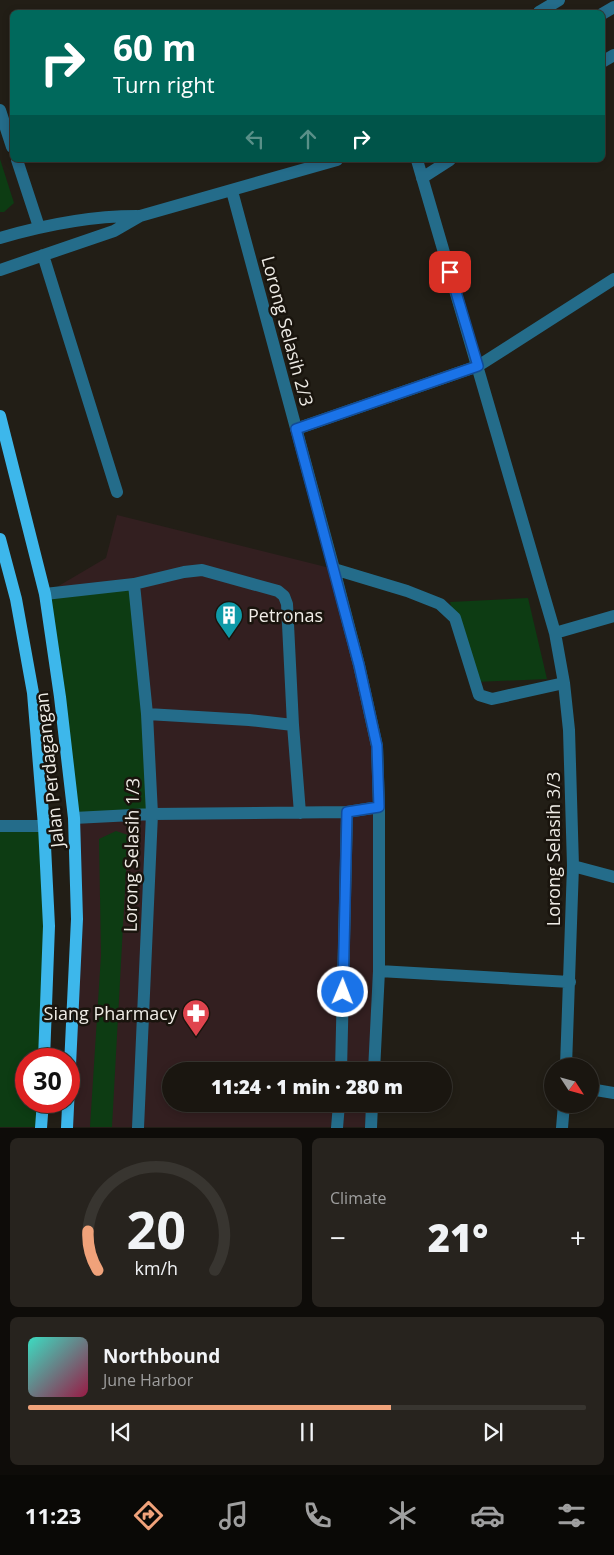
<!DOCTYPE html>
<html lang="en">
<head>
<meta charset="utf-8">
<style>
  :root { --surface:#1a1610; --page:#27231e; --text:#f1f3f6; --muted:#9f9f9f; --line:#383530; --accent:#f0a27a }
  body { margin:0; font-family:"Open Sans",sans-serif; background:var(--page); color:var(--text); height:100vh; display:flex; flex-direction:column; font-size:19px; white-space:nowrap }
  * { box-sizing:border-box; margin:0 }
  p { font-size:16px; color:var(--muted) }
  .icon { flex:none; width:28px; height:28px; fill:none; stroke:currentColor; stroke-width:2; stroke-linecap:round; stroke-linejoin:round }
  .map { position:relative; height:1128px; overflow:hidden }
  .side { display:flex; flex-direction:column; gap:10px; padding:10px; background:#0e0c09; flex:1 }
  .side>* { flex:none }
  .top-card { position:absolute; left:10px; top:10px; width:595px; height:152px; border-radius:8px; box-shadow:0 2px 8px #0003,0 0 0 1px var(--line); background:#00695c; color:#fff; overflow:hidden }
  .needle { width:32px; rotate:126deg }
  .fabs { position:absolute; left:544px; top:1058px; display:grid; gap:10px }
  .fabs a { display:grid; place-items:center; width:55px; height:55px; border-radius:50%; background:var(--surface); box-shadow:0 2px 8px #0003,0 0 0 1px var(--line); font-size:25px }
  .speed { position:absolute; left:15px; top:1048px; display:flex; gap:10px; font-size:25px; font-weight:700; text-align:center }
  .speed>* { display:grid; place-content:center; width:65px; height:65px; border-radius:50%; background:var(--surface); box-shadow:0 2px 8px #0003,0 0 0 1px var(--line); line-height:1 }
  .speed .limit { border:8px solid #d22; background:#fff; color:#111 }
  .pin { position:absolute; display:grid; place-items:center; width:42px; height:42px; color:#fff; margin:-21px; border-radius:10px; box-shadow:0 2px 8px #0006 }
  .me { position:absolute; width:55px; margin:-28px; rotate:1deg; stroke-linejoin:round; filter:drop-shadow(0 0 4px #0008) }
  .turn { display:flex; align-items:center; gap:18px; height:105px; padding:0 20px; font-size:22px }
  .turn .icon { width:65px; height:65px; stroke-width:2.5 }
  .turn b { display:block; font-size:35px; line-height:42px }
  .lanes { display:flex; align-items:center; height:48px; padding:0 20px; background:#0003; justify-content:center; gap:25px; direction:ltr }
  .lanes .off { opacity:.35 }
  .big { font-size:38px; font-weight:800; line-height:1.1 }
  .side .widget { flex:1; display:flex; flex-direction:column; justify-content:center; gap:8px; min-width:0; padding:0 18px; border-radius:8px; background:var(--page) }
  .side .dial { align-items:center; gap:0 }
  .dial svg { height:130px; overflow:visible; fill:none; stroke:var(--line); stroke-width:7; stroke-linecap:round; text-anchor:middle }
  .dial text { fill:var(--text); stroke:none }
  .song { display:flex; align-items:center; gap:15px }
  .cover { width:60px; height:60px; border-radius:8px; background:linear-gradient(135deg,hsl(170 70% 55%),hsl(340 70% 35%)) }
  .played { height:5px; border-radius:2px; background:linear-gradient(90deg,var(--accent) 65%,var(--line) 65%) }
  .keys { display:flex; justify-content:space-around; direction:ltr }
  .heat { display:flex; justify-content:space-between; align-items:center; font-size:28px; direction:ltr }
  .side .tiles { flex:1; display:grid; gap:10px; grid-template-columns:1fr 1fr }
  .widget:last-child { grid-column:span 2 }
  .trip { position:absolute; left:162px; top:1062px; width:290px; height:50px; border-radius:25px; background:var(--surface); box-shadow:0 2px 8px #0003,0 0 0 1px var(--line); font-weight:800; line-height:50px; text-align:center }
  .tabs { display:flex; height:80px; justify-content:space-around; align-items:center; background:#0a0906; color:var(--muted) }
  .tabs .icon { width:35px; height:35px }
  .tabs .selected { color:var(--accent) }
  .tabs b { font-size:22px; color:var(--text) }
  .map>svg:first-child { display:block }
  .commercial { fill:#331f20 }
  .green { fill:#0d3c13 }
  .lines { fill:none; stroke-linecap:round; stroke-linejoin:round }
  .minor { stroke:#246c8a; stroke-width:12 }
  .major { stroke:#3db7eb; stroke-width:12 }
  .route-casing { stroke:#114b97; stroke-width:12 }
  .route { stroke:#1a73e8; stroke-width:9 }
  .labels { text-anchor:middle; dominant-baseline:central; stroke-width:5; stroke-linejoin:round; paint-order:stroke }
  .street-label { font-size:18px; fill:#efece6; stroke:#19140d }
  .poi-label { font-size:18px; fill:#efece6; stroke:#19140d; text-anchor:start }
</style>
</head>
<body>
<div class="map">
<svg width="614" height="1128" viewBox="0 0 614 1128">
  <rect width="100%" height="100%" fill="#221e16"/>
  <path class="commercial" d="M117,515L334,569L377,746L374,1071H171V1104H372L371,1127H67L74,818L45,594L106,558Z"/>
  <path class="green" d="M0,159L14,203L4,212H0Z
    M134,584L152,814L74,818L45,594Z
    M528,598L547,679L475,682L450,602Z
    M0,826H44V1059H26V1101H43L41,1127H0Z
    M116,831L128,835L112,1127H90L101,955L99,839Z"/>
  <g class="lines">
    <path class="minor" d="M539,12L559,0
      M602,14L614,7
      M602,62L614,55
      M0,110L12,147
      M17,160L39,227
      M417,160L555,633L564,683L569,730L573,866L566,1066
      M422,178L450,160
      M232,191L334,569L359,665L377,746L379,807V971L374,1071
      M0,238C44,225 91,216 137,216
      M43,255L117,492
      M0,270L114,231L140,216L337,160
      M296,429L478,366L614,279
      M334,569L407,591L440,604L455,618L479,695L492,699L564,683
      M134,584L147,714L152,814L138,1128
      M45,594L134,584L184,572L202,570L278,591L284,596L287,604L293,725
      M555,633L614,616
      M147,714L249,720L293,725L300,813
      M74,818L152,814L347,812L379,807
      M0,826H44
      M573,866L614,877
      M379,971L570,982
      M341,1071L347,812
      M590,1089L614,1093
      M337,1128L339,1104
      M371,1128L372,1104
      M562,1128L564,1104"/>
    <path class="major" d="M0,416L45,594L60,697L74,818L77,919L67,1128
      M0,539L16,599L33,693L44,826L49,926L44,1059
      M41,1128L43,1101"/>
  </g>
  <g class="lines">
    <g class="route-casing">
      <path id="route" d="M343,992L347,812L379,807L377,746L359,665L296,429L478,366L450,272"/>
    </g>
    <use href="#route" class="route"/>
  </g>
  <defs>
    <g id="building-pin" transform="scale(1.4375)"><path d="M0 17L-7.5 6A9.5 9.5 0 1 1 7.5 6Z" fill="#0f9aa8" stroke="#19140d"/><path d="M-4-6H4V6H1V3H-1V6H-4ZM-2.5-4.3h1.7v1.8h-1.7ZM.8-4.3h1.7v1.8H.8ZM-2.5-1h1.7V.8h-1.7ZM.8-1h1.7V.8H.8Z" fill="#fff"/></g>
    <g id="pharmacy-pin" transform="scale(1.4375)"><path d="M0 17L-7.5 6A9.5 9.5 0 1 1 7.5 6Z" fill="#e0444e" stroke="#19140d"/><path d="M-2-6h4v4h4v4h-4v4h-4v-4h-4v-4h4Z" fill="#fff"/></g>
  </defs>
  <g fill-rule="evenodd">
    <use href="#building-pin" x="229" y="615"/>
    <use href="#pharmacy-pin" x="196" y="1013"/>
  </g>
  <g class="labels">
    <g class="street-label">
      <text transform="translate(288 331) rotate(75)">Lorong Selasih 2/3</text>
      <text transform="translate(49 770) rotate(-96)">Jalan Perdagangan</text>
      <text transform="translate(553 849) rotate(-90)">Lorong Selasih 3/3</text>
      <text transform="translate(131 855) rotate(-89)">Lorong Selasih 1/3</text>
    </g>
    <g class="poi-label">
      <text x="248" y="615">Petronas</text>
      <text x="177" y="1013" text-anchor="end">Siang Pharmacy</text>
    </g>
  </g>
</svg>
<div class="fabs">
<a><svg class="needle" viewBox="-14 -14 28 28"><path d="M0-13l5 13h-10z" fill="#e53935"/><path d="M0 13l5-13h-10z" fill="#9f9f9f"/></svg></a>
</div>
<div class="speed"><div class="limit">30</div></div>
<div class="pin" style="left:450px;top:272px;background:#d93025"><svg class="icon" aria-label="arrive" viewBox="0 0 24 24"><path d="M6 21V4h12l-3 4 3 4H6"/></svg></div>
<svg class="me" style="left:343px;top:992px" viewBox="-20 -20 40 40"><circle r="17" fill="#1a73e8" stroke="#fff" stroke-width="3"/><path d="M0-11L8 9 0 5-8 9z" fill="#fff"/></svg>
<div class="trip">11:24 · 1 min · 280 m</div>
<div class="top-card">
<div class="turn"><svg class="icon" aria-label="right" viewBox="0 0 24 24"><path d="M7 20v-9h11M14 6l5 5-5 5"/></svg><div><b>60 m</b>Turn right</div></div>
<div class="lanes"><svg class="icon off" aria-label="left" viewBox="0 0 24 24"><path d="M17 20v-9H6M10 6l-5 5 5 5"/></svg><svg class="icon off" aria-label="ahead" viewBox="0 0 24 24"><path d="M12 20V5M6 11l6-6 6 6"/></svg><svg class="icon" aria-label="right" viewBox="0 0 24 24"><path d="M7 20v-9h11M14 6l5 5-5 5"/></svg></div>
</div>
</div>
<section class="side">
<div class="tiles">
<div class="widget dial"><svg viewBox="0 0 100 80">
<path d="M14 69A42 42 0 1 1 86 69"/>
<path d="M14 69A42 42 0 0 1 8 45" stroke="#f0a27a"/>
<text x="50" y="56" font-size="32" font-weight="700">20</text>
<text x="50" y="72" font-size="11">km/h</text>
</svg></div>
<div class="widget"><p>Climate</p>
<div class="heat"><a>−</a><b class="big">21°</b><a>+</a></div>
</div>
<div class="widget">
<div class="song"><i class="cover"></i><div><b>Northbound</b><p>June Harbor</p></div></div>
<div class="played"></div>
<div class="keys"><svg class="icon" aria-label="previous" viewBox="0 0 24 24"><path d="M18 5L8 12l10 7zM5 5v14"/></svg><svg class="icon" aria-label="pause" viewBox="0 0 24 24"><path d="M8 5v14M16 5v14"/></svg><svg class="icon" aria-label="next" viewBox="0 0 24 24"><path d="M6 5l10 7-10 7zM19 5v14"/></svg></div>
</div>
</div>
</section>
<nav class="tabs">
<b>11:23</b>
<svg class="icon selected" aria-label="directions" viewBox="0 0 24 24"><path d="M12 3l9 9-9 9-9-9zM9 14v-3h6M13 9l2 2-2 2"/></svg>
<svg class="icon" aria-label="music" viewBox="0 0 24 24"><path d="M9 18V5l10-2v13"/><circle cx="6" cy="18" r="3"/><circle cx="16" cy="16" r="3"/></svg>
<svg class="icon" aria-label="phone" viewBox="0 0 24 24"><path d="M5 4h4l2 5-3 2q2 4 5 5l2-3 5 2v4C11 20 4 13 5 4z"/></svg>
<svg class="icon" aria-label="climate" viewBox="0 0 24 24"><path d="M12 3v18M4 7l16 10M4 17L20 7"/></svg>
<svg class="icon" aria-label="car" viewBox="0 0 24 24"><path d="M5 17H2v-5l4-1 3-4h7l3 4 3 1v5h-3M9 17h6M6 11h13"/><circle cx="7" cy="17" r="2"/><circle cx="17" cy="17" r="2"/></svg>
<svg class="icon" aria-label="filters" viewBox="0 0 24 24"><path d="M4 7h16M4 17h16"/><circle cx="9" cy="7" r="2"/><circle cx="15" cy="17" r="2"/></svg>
</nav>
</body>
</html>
